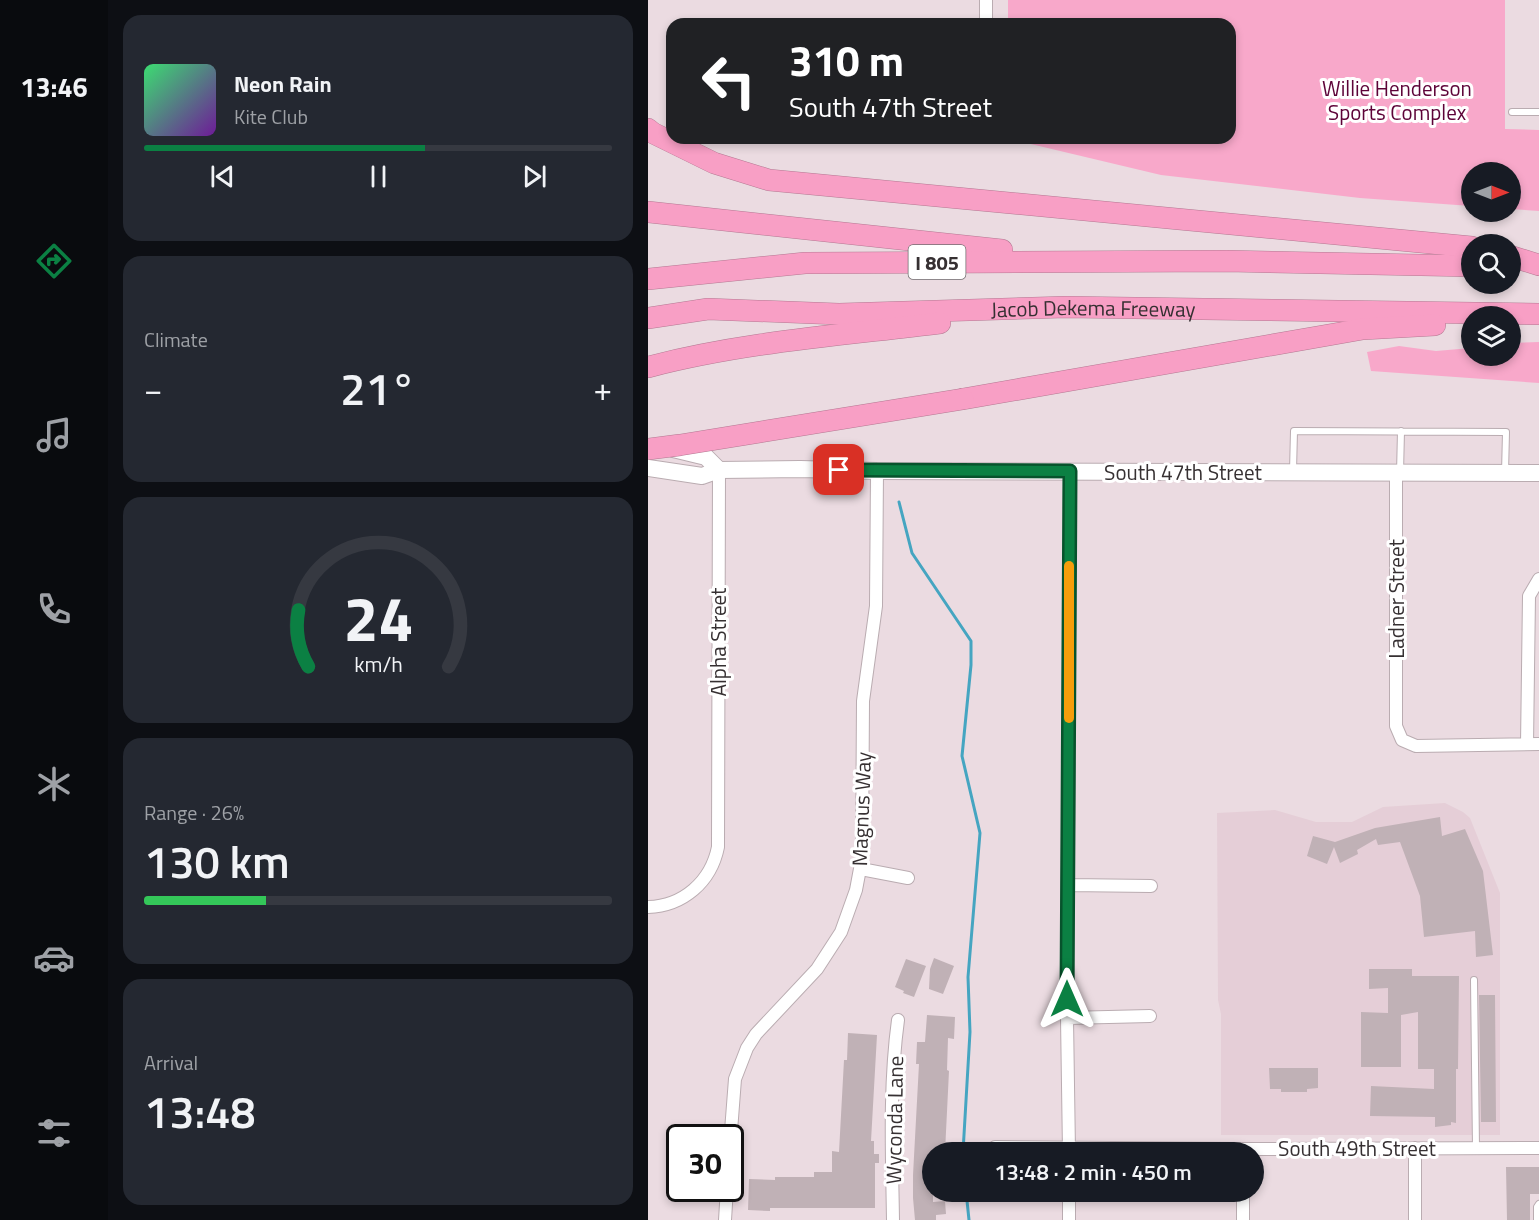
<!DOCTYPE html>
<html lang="en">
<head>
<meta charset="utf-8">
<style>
  :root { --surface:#171b24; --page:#242831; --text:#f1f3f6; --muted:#9ea1a6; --line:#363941; --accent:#0b8043 }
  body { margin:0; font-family:"Titillium Web",sans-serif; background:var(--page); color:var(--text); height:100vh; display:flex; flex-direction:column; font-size:22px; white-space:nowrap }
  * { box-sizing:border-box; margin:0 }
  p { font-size:20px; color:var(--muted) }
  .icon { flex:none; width:33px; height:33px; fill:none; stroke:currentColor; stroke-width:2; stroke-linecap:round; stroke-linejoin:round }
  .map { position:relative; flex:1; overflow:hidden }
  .sheet { display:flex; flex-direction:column; gap:15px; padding:15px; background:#0d0f14; width:540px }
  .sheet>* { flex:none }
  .top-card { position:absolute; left:18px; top:18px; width:570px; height:126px; border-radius:18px; box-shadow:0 3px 9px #0003; background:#202124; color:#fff; overflow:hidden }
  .needle { width:39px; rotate:90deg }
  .fabs { position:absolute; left:813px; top:162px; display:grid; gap:12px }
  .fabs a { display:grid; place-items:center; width:60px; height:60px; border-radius:50%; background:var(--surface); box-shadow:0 3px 9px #0003; font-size:30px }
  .speed { position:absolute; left:18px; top:1124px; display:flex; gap:12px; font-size:30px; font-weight:700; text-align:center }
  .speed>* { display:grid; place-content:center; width:78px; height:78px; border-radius:50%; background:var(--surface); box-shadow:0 3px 9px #0003; line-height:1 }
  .speed .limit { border:3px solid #111; border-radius:9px; background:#fff; color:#111 }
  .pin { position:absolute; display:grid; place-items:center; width:51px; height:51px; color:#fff; margin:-26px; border-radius:12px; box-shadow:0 3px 9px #0006 }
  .me { position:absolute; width:66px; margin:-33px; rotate:0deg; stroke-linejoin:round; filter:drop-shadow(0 0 4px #0008) }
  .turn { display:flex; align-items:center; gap:21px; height:126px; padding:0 24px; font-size:27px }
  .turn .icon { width:78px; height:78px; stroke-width:2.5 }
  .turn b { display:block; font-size:42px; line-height:51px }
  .big { font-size:45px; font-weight:600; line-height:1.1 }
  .sheet .card { flex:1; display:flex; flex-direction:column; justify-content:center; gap:9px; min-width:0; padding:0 21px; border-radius:18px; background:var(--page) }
  .sheet .dial { align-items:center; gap:0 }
  .dial svg { height:156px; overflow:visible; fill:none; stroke:var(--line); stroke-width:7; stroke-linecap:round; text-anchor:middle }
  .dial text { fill:var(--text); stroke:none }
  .song { display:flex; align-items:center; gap:18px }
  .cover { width:72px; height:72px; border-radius:9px; background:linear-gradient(135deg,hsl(140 70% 55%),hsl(280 70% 35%)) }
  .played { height:6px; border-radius:3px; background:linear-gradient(90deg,var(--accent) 60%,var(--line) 60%) }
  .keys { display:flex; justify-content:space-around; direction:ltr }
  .heat { display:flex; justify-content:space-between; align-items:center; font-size:33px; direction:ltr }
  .charge { height:9px; border-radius:4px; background:linear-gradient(90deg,#34c759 26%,var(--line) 0) }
  .trip { position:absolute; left:274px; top:1142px; width:342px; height:60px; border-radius:30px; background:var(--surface); box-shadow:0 3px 9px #0003; font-weight:600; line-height:60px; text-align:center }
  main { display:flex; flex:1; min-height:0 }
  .menu { display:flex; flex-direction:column; width:108px; justify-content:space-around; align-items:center; background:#090b0e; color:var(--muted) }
  .menu .icon { width:42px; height:42px }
  .menu .active { color:var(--accent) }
  .menu b { font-size:27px; color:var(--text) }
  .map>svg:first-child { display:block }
  .built { fill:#e5ced7 }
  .green { fill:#f8a8ca }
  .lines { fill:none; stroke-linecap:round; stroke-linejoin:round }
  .stream { stroke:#45a5c1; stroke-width:3 }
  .building { fill:#c0b1b6 }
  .lane-casing { stroke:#baacb1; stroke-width:8 }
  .street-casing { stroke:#baacb1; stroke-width:14 }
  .secondary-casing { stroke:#baacb1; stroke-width:18 }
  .highway-casing { stroke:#b47892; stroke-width:22 }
  .lane { stroke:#fff; stroke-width:6 }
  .street { stroke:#fff; stroke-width:12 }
  .secondary { stroke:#fff; stroke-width:16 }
  .highway { stroke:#f89fc5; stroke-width:21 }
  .highway-bridge-casing { stroke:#b47892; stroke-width:22; stroke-linecap:butt }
  .highway-bridge { stroke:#f89fc5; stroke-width:21 }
  .route-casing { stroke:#07532c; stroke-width:15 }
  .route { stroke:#0b8043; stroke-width:10 }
  .slow { stroke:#f59e0b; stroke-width:10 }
  .labels { text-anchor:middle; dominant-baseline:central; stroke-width:6; stroke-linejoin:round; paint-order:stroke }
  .shield { fill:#fff; stroke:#726e70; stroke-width:1.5 }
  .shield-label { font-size:20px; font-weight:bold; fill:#363032 }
  .park-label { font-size:21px; fill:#5d0338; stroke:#fff }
  .street-label { font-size:21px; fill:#363032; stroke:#fff }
</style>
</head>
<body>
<main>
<nav class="menu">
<b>13:46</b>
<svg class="icon active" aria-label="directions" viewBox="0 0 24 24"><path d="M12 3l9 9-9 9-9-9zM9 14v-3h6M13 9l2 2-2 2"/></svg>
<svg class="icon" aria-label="music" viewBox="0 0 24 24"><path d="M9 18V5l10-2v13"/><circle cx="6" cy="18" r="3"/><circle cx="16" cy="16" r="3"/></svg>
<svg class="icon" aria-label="phone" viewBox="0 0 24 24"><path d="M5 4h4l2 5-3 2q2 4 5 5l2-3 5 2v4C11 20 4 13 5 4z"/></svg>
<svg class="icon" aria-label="climate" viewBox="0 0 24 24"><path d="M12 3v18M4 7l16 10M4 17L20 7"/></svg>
<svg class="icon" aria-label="car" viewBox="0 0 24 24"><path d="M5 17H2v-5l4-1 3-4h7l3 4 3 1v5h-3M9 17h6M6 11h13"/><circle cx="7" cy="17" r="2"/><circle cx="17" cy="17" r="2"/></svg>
<svg class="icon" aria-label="filters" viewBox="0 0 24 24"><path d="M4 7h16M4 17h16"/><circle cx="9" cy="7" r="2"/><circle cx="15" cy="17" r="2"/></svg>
</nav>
<section class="sheet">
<div class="card">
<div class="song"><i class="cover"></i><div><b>Neon Rain</b><p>Kite Club</p></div></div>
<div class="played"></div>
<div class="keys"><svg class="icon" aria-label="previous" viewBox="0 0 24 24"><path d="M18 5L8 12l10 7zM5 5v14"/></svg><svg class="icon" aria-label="pause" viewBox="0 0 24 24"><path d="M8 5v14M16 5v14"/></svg><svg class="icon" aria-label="next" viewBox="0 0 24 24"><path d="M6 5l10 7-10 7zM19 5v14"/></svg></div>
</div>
<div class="card"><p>Climate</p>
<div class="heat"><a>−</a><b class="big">21°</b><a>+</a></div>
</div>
<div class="card dial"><svg viewBox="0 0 100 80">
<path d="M14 69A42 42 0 1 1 86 69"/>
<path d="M14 69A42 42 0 0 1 9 40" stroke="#0b8043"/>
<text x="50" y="56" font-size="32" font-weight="700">24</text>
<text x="50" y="72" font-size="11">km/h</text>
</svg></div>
<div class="card"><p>Range · 26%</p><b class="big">130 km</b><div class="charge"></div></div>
<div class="card"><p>Arrival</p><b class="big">13:48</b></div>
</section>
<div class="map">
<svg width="891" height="1220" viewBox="0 0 891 1220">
  <rect width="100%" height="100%" fill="#ebdbe1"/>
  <path class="built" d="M797,803L815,812L822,818L852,893V1135H573V1014L570,1000L569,813L627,810L668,822H704L735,807Z"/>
  <path class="green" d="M360,0H857V129L891,130V211L863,209L862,172H824L823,206L712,198L513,175L362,139V138H582V24H360Z
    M891,342V383L723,371L719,352L751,346L788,351L823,348L824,356H862L863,343Z"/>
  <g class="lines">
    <path class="stream" d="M251,502L264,553L323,641V665L314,756L332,833L320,977L322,1032L315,1152
      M318,1191L321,1220"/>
  </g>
  <path class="building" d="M792,817L794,836L817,829L835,871L845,955L828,957L827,931L776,937L772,896L752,842L730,845L728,839L709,850L710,854L692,863L686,847L679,864L659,856L665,836L687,842L727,828Z
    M286,958L306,966L295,994L281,989L282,969Z
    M258,959L278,966L266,997L255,993L256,991L247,987Z
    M721,969H764V976H811L810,1069H808V1123L803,1122V1125L787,1127V1117L722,1116L723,1086L786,1089V1069H770V1012L753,1015V1067H713V1012L740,1013V988L721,989Z
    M831,995H847L848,1122H833Z
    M279,1015L307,1017L306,1039L300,1038L299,1070L301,1071L297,1152H285V1202L297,1201L298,1214L288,1215V1220H267L265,1198V1175L271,1064H268L269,1042H277Z
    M200,1033L229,1035L223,1141H226V1154H231V1163H227V1208H122V1211L100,1210L101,1179L127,1180V1177H166V1172H184V1151L191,1152L196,1060H199Z
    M621,1068H670V1088L659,1089V1092H633V1089H622Z
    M858,1167H891V1194H882V1220H859Z"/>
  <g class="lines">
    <g class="lane-casing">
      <path id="lane" d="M864,112H891
        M645,471L646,431L858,432L857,473
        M752,473L753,431
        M826,980L828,1148
        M889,1220V1207L891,1204"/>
    </g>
    <g class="street-casing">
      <path id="street" d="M338,0V24
        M748,473V726L754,740L768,746L891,744
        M879,744L881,596L891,579
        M213,869L260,878
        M420,885L503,886
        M0,907C35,906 63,882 70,847L71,470
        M419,1018L502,1016
        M82,1144L87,1079L99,1048L108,1034L169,969L193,932L208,890L214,858L215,701L228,606L229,471
        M347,1147L596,1149L891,1148
        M767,1148V1220
        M421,1152L419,1018L422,471
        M421,1191V1220
        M77,1220L79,1188
        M245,1220C244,1154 241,1086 250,1020
        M595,1220V1191"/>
    </g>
    <g class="secondary-casing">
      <path id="secondary" d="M25,449L58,457L71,470
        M0,468L54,476L71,470L152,469L229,471L891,473"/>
    </g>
    <g class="highway-casing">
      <g id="highway">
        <path d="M0,129L5,133L66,163L121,180L824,247"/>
        <path d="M0,212L354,250"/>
        <path d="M862,256L891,265"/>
        <path d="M0,279L157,263L579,261L824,266"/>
        <path id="s1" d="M0,318L60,309L191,314L418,307L891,314"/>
        <path d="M0,367C95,342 195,335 292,323"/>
        <path d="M315,399L715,329L787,325"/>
      </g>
    </g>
    <use href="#lane" class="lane"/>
    <use href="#street" class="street"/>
    <use href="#secondary" class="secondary"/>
    <use href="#highway" class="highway"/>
    <g class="highway-bridge-casing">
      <path id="highway-bridge" d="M0,449L32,445L315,399"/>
    </g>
    <use href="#highway-bridge" class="highway-bridge"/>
  </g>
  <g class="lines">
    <g class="route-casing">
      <path id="route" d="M191,470L422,471L419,999"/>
    </g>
    <use href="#route" class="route"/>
    <path class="slow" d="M421,718V566"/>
  </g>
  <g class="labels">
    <rect class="shield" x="260.5" y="245" width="57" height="34" rx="4.5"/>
    <g class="shield-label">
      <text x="289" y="262">I 805</text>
    </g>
    <g class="park-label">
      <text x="749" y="88">Willie Henderson<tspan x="749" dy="24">Sports Complex</tspan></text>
    </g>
    <g class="street-label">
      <text stroke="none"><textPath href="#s1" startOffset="446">Jacob Dekema Freeway</textPath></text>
      <text x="535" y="472">South 47th Street</text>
      <text transform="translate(748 599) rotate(-90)">Ladner Street</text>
      <text transform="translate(70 642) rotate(-90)">Alpha Street</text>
      <text transform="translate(213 809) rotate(-88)">Magnus Way</text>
      <text transform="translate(246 1120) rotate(-89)">Wyconda Lane</text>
      <text x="709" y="1148">South 49th Street</text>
    </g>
  </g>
</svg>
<div class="fabs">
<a><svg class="needle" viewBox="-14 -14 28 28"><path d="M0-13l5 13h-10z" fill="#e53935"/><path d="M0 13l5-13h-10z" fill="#9ea1a6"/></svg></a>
<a><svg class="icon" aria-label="search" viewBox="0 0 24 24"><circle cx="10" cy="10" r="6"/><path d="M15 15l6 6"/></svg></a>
<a><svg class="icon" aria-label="layers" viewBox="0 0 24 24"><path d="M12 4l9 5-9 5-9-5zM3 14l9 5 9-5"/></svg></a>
</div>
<div class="speed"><div class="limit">30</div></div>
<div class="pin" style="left:191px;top:470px;background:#d93025"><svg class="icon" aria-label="arrive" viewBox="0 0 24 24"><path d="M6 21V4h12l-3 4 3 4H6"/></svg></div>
<svg class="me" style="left:419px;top:999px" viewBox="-20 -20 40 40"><path d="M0-17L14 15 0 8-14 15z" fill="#0b8043" stroke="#fff" stroke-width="4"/></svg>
<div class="trip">13:48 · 2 min · 450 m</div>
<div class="top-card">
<div class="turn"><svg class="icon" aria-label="left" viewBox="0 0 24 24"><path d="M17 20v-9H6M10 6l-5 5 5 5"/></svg><div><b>310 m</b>South 47th Street</div></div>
</div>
</div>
</main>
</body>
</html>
